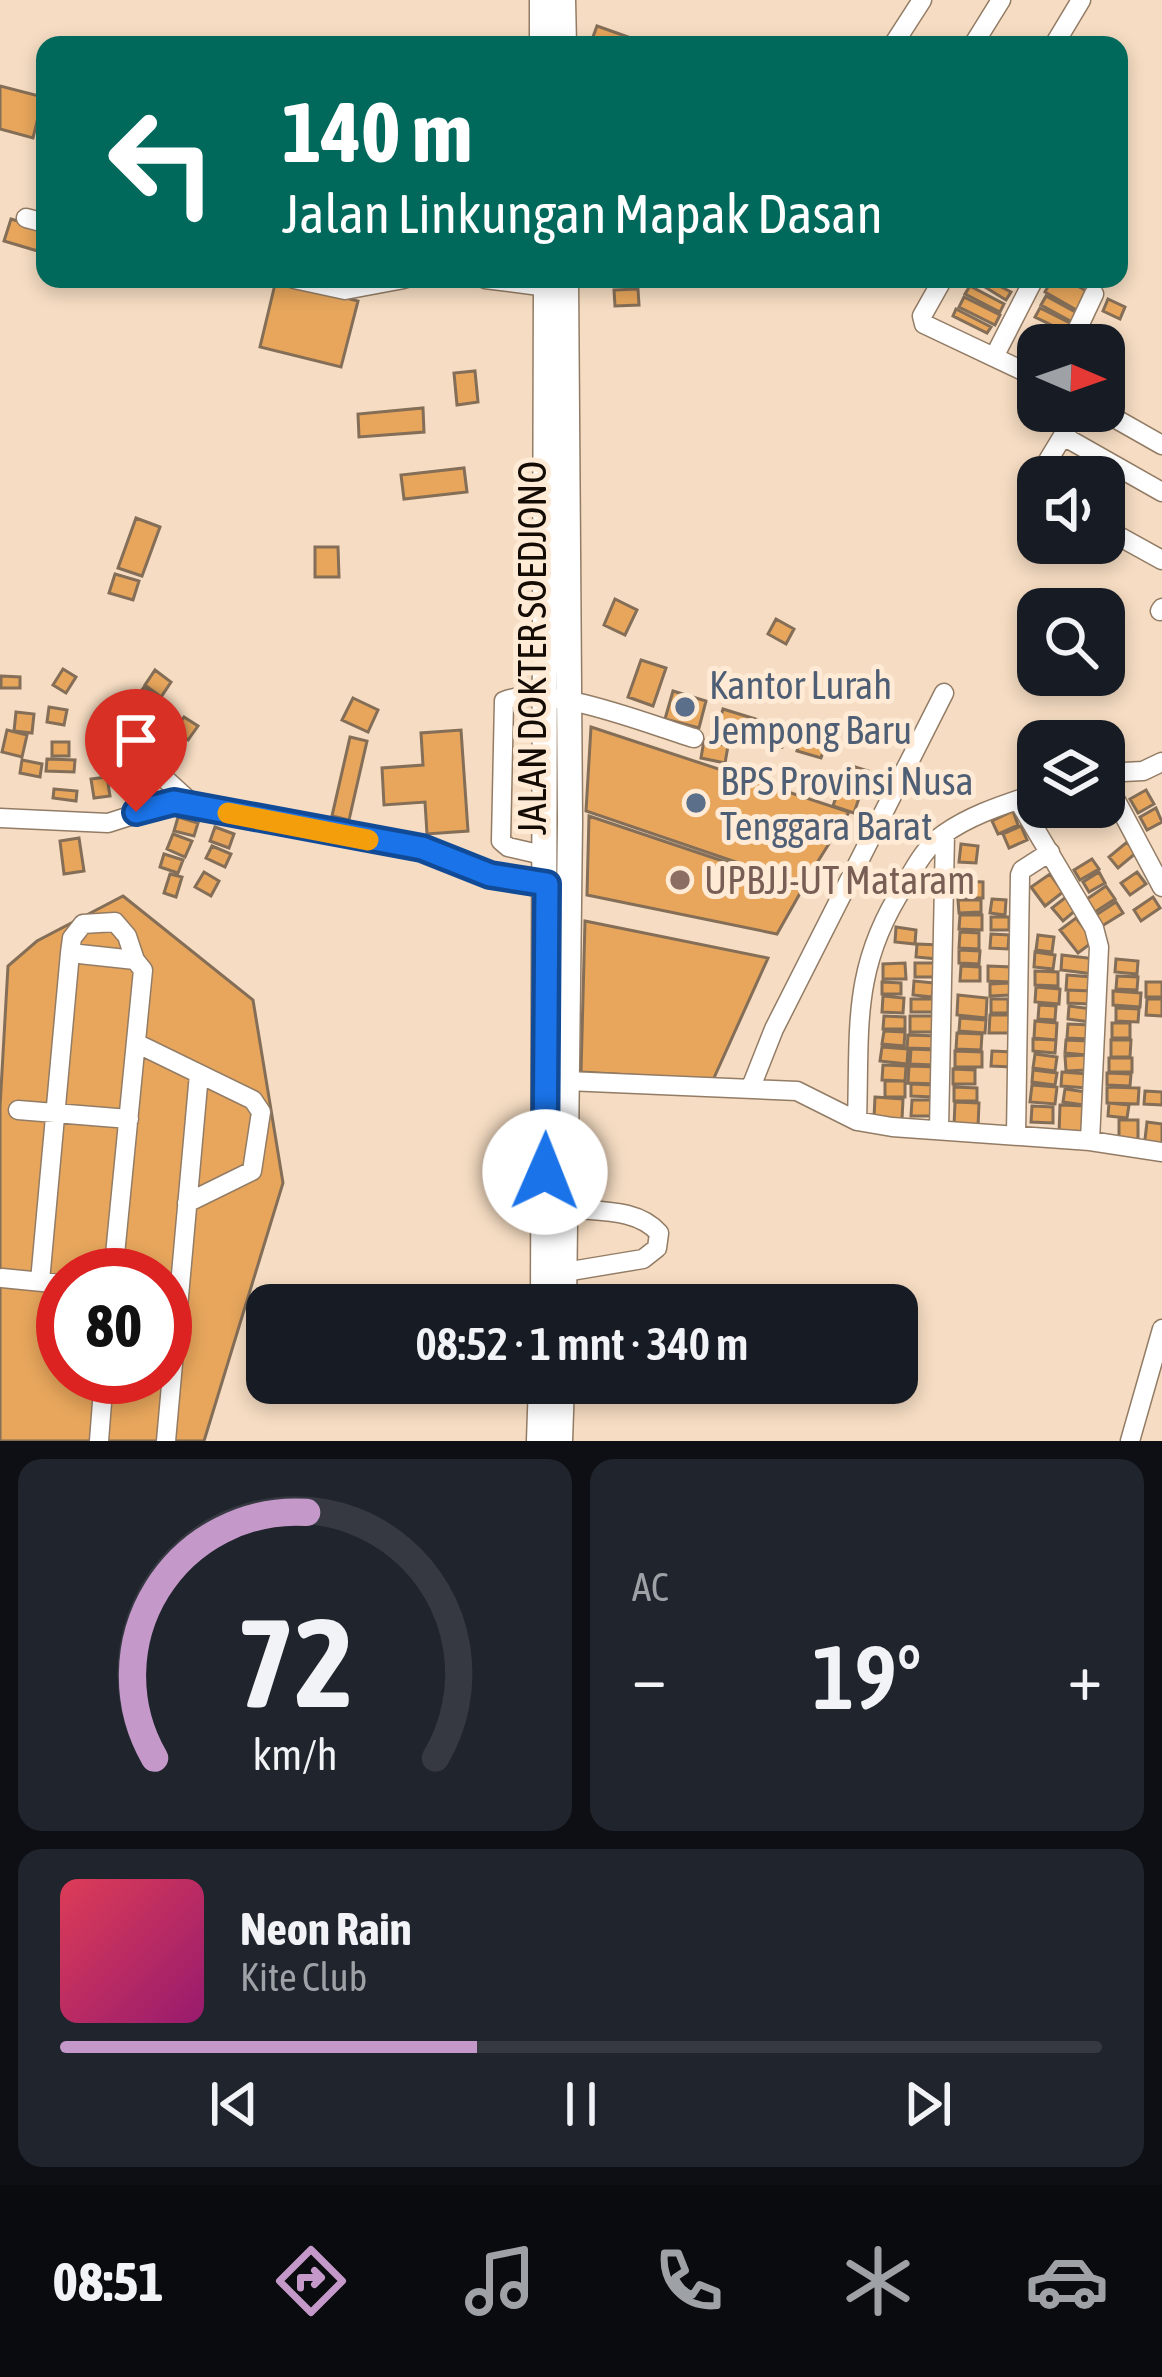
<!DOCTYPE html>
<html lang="id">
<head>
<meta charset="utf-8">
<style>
  :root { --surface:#171b24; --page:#20242c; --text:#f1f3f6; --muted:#9ea1a6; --line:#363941; --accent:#c499ca }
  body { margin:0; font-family:"Asap Condensed",sans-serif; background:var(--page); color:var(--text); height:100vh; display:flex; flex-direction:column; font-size:45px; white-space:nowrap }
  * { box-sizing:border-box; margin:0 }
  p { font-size:39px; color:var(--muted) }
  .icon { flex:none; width:66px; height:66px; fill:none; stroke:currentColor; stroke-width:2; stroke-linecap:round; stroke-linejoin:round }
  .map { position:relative; height:1441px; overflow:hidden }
  .details { display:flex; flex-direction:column; gap:18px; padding:18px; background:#0d0f14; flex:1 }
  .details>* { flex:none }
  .hud { position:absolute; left:36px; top:36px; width:1092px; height:252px; border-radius:24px; box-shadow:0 6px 18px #0003; background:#00695c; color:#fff; overflow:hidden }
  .needle { width:78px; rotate:92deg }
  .tools { position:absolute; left:1017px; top:324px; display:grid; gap:24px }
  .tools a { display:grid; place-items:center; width:108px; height:108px; border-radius:24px; background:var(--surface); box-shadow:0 6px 18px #0003; font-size:60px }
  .speed { position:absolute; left:36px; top:1248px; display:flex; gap:24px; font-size:60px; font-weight:700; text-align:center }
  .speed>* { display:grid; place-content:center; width:156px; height:156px; border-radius:50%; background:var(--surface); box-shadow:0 6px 18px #0003; line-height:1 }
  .speed .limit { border:18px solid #d22; background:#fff; color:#111 }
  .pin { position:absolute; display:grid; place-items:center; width:102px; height:102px; color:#fff; margin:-123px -51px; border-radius:50% 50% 50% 0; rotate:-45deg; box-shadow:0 0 12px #0007 }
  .pin .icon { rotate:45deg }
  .me { position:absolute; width:132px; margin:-66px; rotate:1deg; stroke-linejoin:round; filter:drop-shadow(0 0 9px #0008) }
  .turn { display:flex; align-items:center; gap:42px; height:252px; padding:0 48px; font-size:54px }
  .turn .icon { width:156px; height:156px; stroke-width:2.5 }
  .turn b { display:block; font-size:84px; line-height:102px }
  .big { font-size:90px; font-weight:600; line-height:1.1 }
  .details .widget { flex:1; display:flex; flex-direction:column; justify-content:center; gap:18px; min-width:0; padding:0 42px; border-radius:24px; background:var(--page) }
  .details .dial { align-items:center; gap:0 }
  .dial svg { height:312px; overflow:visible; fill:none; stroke:var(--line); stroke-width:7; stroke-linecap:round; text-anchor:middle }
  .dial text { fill:var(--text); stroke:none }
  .song { display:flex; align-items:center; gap:36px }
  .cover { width:144px; height:144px; border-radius:18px; background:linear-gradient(135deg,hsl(350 70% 55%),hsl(320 70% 35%)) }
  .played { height:12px; border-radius:6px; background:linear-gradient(90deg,var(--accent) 40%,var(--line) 40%) }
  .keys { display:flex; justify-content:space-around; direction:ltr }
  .heat { display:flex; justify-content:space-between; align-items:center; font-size:66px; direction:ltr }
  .details .tiles { flex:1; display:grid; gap:18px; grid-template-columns:1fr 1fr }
  .widget:last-child { grid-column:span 2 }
  .trip { position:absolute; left:246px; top:1284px; width:672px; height:120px; border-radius:24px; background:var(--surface); box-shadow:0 6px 18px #0003; font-weight:600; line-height:120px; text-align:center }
  .dock { display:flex; height:192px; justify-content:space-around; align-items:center; background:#090b0e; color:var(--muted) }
  .dock .icon { width:84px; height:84px }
  .dock .on { color:var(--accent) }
  .dock b { font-size:54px; color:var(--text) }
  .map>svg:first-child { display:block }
  .building { fill:#e7a65c; stroke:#846e57; stroke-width:3; fill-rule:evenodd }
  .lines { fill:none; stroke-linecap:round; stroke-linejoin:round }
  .minor-casing { stroke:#937c65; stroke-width:21 }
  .highway-casing { stroke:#937c65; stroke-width:27 }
  .minor { stroke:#fff; stroke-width:18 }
  .highway { stroke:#fff; stroke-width:24 }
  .route-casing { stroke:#114b97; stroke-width:30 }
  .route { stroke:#1a73e8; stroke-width:21 }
  .slow { stroke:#f59e0b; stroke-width:21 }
  .service-dot { fill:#5c6f8a; stroke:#feead5; stroke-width:4.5 }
  .education-dot { fill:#8d6e63; stroke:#feead5; stroke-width:4.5 }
  .labels { text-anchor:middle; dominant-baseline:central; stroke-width:10; stroke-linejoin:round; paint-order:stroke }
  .street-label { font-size:39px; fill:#130b04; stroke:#feead5 }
  .service-label { font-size:39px; fill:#4e5e75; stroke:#feead5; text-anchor:start }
  .education-label { font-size:39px; fill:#785e54; stroke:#feead5; text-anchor:start }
</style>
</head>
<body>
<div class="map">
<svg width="1162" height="1441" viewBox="0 0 1162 1441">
  <rect width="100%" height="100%" fill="#f5dcc2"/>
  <path class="building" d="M597,26L631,38L629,45H590Z
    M0,86L43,97L33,138L0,129Z
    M11,219L45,229L41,252L4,241Z
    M972,279H986L1011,292L1006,300Z
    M1052,279H1065L1090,293L1080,312L1045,292Z
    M276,280L358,301L341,367L260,347Z
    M970,286L1004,304L1000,312L965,294Z
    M638,289L639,305L615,306L614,290Z
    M1046,296L1079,314L1074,323L1041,305Z
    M964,297L1000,315L995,325L959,307Z
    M1108,299L1125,307L1120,319L1103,311Z
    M1040,308L1072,324L1068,333L1035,317Z
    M956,309L991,327L987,333L953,316Z
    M475,371L478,402L457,405L454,373Z
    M423,408L424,432L359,437L358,414Z
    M464,468L467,492L404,499L401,475Z
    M136,518L160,527L142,576L118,568Z
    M315,547H338L339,577H315Z
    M115,574L139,581L133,600L109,593Z
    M615,599L637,610L625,635L604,625Z
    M776,619L794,629L786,644L768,634Z
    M641,660L666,668L653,706L628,697Z
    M63,669L76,677L66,693L53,685Z
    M155,670L171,682L161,697L145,685Z
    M1,676L20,677V688H1Z
    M144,687L159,698L151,708L136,698Z
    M673,691L706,701L699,728L665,719Z
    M353,698L378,710L368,732L342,720Z
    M49,707L67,710L64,725L47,722Z
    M723,709L788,729L782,747L718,726Z
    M16,712L34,714L32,733L14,731Z
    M184,717L198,726L188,740L174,731Z
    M591,727L849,812L803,885L586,811Z
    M7,730L27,735L22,757L2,752Z
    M461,730L468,831L427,834L425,802L384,805L382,768L423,765L421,733Z
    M132,734L145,747L136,756L123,743Z
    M350,737L367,741L349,820L332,816Z
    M801,738L825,746L821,758L797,751Z
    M704,740L728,746L725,763L701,758Z
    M52,742H69V756H52Z
    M47,759L75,760L74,772L46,771Z
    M22,760L42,764L40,777L20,773Z
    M852,766L868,771L863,786L848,780Z
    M107,777L110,796L94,798L91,779Z
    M54,789L77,791L76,801L53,798Z
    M1146,790L1154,804L1138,813L1130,799Z
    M838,791L859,798L854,813L833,806Z
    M1055,807H1064L1069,817L1053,826L1046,812Z
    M1156,808L1162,822L1147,830L1140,817Z
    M1013,811L1018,825L998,834L992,821Z
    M589,816L803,888L777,934L587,895Z
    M178,817L198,823L194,836L174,831Z
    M1021,826L1027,840L1009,848L1003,834Z
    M215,827L234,834L229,848L210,841Z
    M173,834L192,841L185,857L167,849Z
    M79,838L84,871L64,874L60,841Z
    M1127,842L1136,853L1118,868L1109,857Z
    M961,844L978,846L976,863L959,862Z
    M212,846L231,854L225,867L206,858Z
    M164,854L183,860L178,873L160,867Z
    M1092,859L1099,869L1080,880L1074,870Z
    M204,872L219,881L211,896L195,887Z
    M1099,872L1105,883L1089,892L1083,882Z
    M1137,872L1146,884L1130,895L1121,883Z
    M170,874L182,877L176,897L164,893Z
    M1050,874L1063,892L1045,906L1031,887Z
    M961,881L983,882V898H961Z
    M1106,886L1115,899L1095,912L1087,899Z
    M123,896L253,1000L283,1183L204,1441H0V1107L8,966L37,941ZM63,1275H165V1377H63Z
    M1066,897L1076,910L1063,921L1052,908Z
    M1153,897L1160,908L1141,921L1134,910Z
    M992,899L1006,900L1005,915L990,913Z
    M958,900H981V912L959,913Z
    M1116,902L1123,913L1102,926L1096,915Z
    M960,915H982V930L959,929Z
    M991,917H1009V930H991Z
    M1076,918L1094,941L1078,953L1060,930Z
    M585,921L768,958L713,1080L581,1072Z
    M896,927L916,930L915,944L895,942Z
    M960,932L979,933V949L959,948Z
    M991,934L1009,935L1008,949L990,948Z
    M1038,935L1054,937L1052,952L1036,950Z
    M917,944L939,945L938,959L916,957Z
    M959,950L980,951L979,964L959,963Z
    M1035,952L1055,955L1053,969L1034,967Z
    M1062,955L1096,959L1094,974L1061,970Z
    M1116,959L1138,961L1137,974L1115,972Z
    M905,963L906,979H883V964Z
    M915,963H936V977H915Z
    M961,966L980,967V981H960Z
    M988,966L1012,967L1011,982L988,981Z
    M1035,971L1058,972V986L1035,985Z
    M1067,975L1092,977L1091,991L1066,990Z
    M1117,976L1138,977L1137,990L1116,989Z
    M914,981L934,983L932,997L913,995Z
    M882,982L901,983V994H882Z
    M1146,982H1162V997H1146Z
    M1010,983V995L990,996V984Z
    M1036,987L1060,989L1059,1004L1035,1002Z
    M1068,990L1090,991L1089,1004L1068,1003Z
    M1113,991L1141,993L1140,1007L1113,1005Z
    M958,995L987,998L986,1018L957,1015Z
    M883,996L904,998L903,1013L882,1012Z
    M911,999H935V1012H911Z
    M991,999H1008V1013H991Z
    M1147,999H1162V1016L1146,1015Z
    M1039,1005L1056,1006L1055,1020L1038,1019Z
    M1069,1006L1092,1009L1090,1022L1068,1019Z
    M1116,1008L1139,1009L1138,1022L1116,1021Z
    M990,1015H1009V1033H989Z
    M884,1016L905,1017V1029H883Z
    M910,1016H939V1032H910Z
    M960,1018L986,1020L985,1033L959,1031Z
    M1035,1021L1057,1023L1056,1040L1034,1038Z
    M1112,1023H1130V1038H1112Z
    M1068,1024L1090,1025L1089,1039L1067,1038Z
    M884,1031L905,1032L904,1046L882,1044Z
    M957,1033L982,1034L981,1050L956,1049Z
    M908,1035L938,1036V1049L907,1048Z
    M1033,1039L1056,1040L1055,1053L1033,1051Z
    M1066,1040L1089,1041L1087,1055L1065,1053Z
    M1111,1040H1131L1130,1057H1111Z
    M882,1047L908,1049L907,1064L880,1061Z
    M911,1049L934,1050V1065L910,1064Z
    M955,1051L982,1052V1067H955Z
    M992,1051L1012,1052V1067L991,1066Z
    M1035,1054L1057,1057L1055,1071L1033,1068Z
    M1087,1055L1088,1070L1066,1071L1065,1056Z
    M1109,1058H1132V1072H1109Z
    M883,1065L906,1066L905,1081L882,1080Z
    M909,1066L938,1067V1084L908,1083Z
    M953,1069L975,1070V1084H953Z
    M1033,1070L1057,1073L1055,1085L1032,1082Z
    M1062,1072L1088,1074L1087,1088L1061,1086Z
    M1107,1073L1131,1074L1130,1086L1107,1085Z
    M885,1081H905V1097H885Z
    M911,1084L933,1085V1097L911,1096Z
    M1032,1085L1057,1087L1055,1104L1030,1102Z
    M954,1087L977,1088V1101H954Z
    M1107,1087L1139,1088L1138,1104L1107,1103Z
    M1065,1089L1086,1092L1084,1105L1063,1102Z
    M1145,1091L1162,1092V1105L1144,1104Z
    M875,1097L903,1099L902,1120L874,1118Z
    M912,1100H935V1116H911Z
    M955,1102L979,1103L978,1127L954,1126Z
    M1109,1103L1129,1105L1127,1118L1108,1116Z
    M1060,1105L1086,1106V1135L1059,1134Z
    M1032,1106L1053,1107V1123L1031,1122Z
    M1119,1120H1138V1144L1119,1143Z
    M1147,1122L1162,1124V1150L1144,1148Z"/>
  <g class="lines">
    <g class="minor-casing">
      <path id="minor" d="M893,45L922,0
        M973,45L1001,0
        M1054,45L1081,0
        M26,218L45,223
        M294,279L345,290L404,279
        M485,279L555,288
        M940,284L922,316L924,324L1038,378
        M1070,345L1094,294
        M994,357L1034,279
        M1102,411L1162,445
        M1063,436L1162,492
        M1038,477L1078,411
        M1104,528L1162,560
        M1160,611L1162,608
        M151,766L196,807
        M1104,773L1143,771L1162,762
        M1104,778L1162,887
        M1018,800L1094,928L1099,947L1090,1141
        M0,818L108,823L174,802L421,847L490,875L547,884
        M547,856L508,847L501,841L504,701C548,683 647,724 694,738
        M70,953L72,938L83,924L115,922L127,936L135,960
        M136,1043L253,1100L261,1112L252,1171L187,1203
        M567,1081L797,1091L857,1121L892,1127L1090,1141L1162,1152
        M751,1087L774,1029L944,693
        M18,1110L129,1119
        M857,1121C860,1028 851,968 904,886C915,867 925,847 944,834C972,814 1006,804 1038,793
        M939,1129L945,834
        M1016,1135L1020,875L1022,870L1050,852
        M565,1272L643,1259L657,1248L659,1233C637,1208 598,1212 566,1208
        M2,1278L63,1284
        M40,1281L70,953L135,960L143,970L113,1275
        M99,1441L104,1377
        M166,1441L199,1074
        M1130,1441L1162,1329"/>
    </g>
    <g class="highway-casing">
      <path id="highway" d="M542,0V45
        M563,0L564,45
        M543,1305L546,279
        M564,1305L570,822L566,279
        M539,1441L541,1383
        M560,1441L562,1383"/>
    </g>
    <use href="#minor" class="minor"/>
    <use href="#highway" class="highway"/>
  </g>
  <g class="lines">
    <g class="route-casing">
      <path id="route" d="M136,812L174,802L422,848L490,875L547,884L545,1172"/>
    </g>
    <use href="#route" class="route"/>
    <path class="slow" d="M228,813L368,840"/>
  </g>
  <g class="service-dot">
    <circle cx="685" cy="707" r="12"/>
    <circle cx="696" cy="803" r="12"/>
  </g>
  <circle class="education-dot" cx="680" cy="880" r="12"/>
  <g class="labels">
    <g class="street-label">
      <text transform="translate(532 648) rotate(-90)">JALAN DOKTER SOEDJONO</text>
    </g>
    <g class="service-label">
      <text x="709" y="685">Kantor Lurah<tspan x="709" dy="45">Jempong Baru</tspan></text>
      <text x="720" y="781">BPS Provinsi Nusa<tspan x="720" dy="45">Tenggara Barat</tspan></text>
    </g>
    <g class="education-label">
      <text x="704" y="880">UPBJJ-UT Mataram</text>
    </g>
  </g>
</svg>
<div class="tools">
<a><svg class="needle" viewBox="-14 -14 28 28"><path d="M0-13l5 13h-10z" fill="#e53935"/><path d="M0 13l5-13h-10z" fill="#9ea1a6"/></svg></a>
<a><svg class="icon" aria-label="sound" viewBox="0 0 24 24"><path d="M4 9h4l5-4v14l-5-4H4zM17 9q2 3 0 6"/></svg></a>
<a><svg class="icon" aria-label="search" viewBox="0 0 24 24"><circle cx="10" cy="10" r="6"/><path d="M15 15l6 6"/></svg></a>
<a><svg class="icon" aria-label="layers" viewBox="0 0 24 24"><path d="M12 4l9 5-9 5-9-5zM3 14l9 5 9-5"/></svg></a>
</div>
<div class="speed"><div class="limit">80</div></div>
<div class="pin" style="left:136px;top:812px;background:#d93025"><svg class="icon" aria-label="arrive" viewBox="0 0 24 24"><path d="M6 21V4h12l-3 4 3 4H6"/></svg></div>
<svg class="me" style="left:545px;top:1172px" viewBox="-20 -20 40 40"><circle r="19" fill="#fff"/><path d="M0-13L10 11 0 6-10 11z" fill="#1a73e8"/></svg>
<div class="trip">08:52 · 1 mnt · 340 m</div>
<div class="hud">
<div class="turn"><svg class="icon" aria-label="left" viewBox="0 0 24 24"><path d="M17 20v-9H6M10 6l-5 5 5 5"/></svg><div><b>140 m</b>Jalan Linkungan Mapak Dasan</div></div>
</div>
</div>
<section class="details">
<div class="tiles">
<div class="widget dial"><svg viewBox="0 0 100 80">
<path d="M14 69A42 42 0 1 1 86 69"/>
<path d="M14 69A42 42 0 0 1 53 6" stroke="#c499ca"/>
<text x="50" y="56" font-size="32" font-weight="700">72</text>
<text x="50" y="72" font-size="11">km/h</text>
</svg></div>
<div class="widget"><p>AC</p>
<div class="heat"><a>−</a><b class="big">19°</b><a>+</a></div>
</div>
<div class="widget">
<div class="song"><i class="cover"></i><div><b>Neon Rain</b><p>Kite Club</p></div></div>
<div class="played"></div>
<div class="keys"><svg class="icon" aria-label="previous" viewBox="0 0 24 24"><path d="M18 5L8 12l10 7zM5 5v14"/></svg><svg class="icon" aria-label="pause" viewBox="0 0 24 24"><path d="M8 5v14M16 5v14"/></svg><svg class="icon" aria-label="next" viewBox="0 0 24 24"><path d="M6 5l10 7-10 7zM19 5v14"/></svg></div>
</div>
</div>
</section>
<nav class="dock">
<b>08:51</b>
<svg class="icon on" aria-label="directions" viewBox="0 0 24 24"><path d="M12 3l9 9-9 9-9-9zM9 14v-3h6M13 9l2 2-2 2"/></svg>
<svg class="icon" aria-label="music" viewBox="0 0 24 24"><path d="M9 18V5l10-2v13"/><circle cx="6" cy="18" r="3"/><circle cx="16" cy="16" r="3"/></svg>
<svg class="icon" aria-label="phone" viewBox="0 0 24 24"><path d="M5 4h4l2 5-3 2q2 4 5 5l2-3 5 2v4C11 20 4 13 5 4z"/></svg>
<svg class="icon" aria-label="climate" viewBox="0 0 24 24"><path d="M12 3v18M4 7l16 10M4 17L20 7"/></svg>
<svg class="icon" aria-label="car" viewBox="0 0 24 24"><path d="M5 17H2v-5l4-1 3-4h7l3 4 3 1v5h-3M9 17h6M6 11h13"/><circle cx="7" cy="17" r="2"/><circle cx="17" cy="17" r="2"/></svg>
</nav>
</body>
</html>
